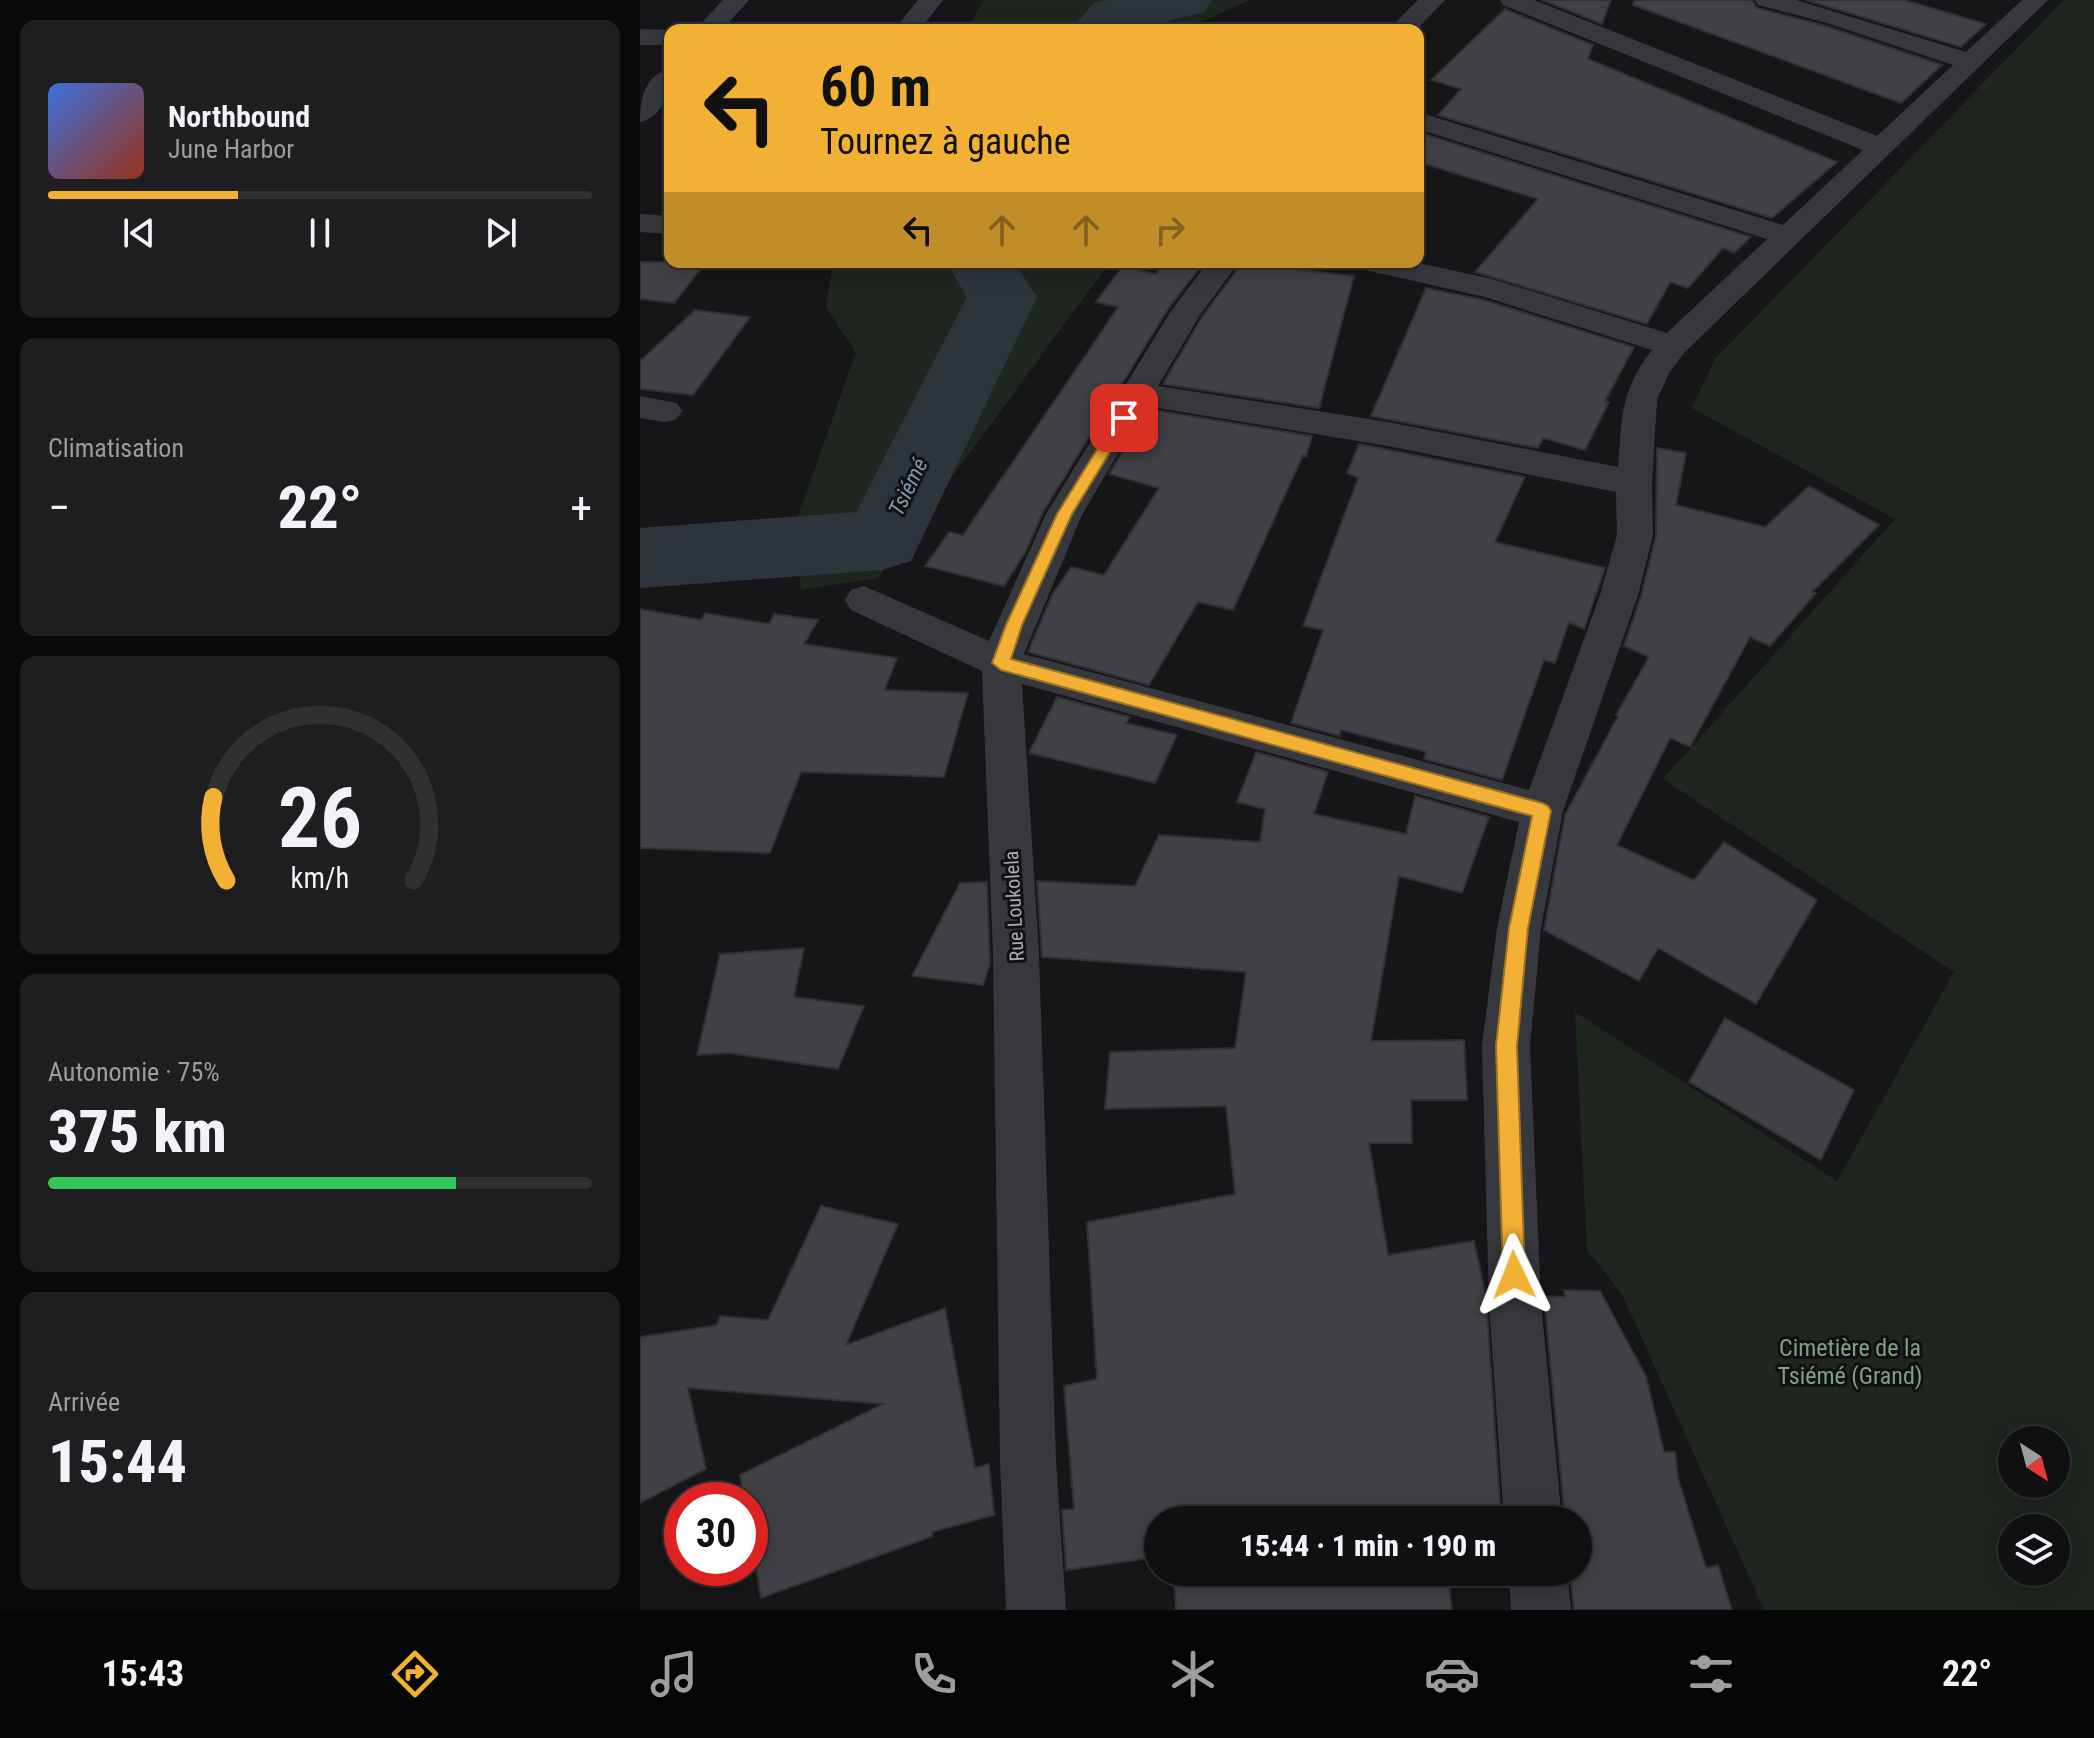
<!DOCTYPE html>
<html lang="fr">
<head>
<meta charset="utf-8">
<style>
  :root { --surface:#101012; --page:#1e1e20; --text:#f1f3f6; --muted:#9c9d9f; --line:#303032; --accent:#f2b134 }
  body { margin:0; font-family:"Roboto Condensed",sans-serif; background:var(--page); color:var(--text); height:100vh; display:flex; flex-direction:column; font-size:30px; white-space:nowrap }
  * { box-sizing:border-box; margin:0 }
  p { font-size:26px; color:var(--muted) }
  .icon { flex:none; width:44px; height:44px; fill:none; stroke:currentColor; stroke-width:2; stroke-linecap:round; stroke-linejoin:round }
  .map { position:relative; flex:1; overflow:hidden }
  .drawer { display:flex; flex-direction:column; gap:20px; padding:20px; background:#09090a; width:640px }
  .drawer>* { flex:none }
  .guide { position:absolute; left:24px; top:24px; width:760px; height:244px; border-radius:16px; box-shadow:0 4px 20px #0003,0 0 0 2px var(--line); background:#f2b134; color:#111; overflow:hidden }
  .needle { width:52px; rotate:144deg }
  .tools { position:absolute; left:1358px; top:1426px; display:grid; gap:16px }
  .tools a { display:grid; place-items:center; width:72px; height:72px; border-radius:50%; background:var(--surface); box-shadow:0 4px 20px #0003,0 0 0 2px var(--line); font-size:40px }
  .speed { position:absolute; left:24px; top:1482px; display:flex; gap:16px; font-size:40px; font-weight:700; text-align:center }
  .speed>* { display:grid; place-content:center; width:104px; height:104px; border-radius:50%; background:var(--surface); box-shadow:0 4px 20px #0003,0 0 0 2px var(--line); line-height:1 }
  .speed .limit { border:12px solid #d22; background:#fff; color:#111 }
  .pin { position:absolute; display:grid; place-items:center; width:68px; height:68px; color:#fff; margin:-34px; border-radius:16px; box-shadow:0 4px 12px #0006 }
  .me { position:absolute; width:88px; margin:-44px; rotate:358deg; stroke-linejoin:round; filter:drop-shadow(0 0 6px #0008) }
  .turn { display:flex; align-items:center; gap:28px; height:168px; padding:0 24px; font-size:36px }
  .turn .icon { width:104px; height:104px; stroke-width:2.5 }
  .turn b { display:block; font-size:56px; line-height:68px }
  .lanes { display:flex; align-items:center; height:76px; padding:0 24px; background:#0003; justify-content:center; gap:40px; direction:ltr }
  .lanes .off { opacity:.35 }
  .big { font-size:60px; font-weight:800; line-height:1.1 }
  .drawer .card { flex:1; display:flex; flex-direction:column; justify-content:center; gap:12px; min-width:0; padding:0 28px; border-radius:16px; background:var(--page) }
  .drawer .dial { align-items:center; gap:0 }
  .dial svg { height:208px; overflow:visible; fill:none; stroke:var(--line); stroke-width:7; stroke-linecap:round; text-anchor:middle }
  .dial text { fill:var(--text); stroke:none }
  .song { display:flex; align-items:center; gap:24px }
  .cover { width:96px; height:96px; border-radius:12px; background:linear-gradient(135deg,hsl(220 70% 55%),hsl(10 70% 35%)) }
  .played { height:8px; border-radius:4px; background:linear-gradient(90deg,var(--accent) 35%,var(--line) 35%) }
  .keys { display:flex; justify-content:space-around; direction:ltr }
  .heat { display:flex; justify-content:space-between; align-items:center; font-size:44px; direction:ltr }
  .charge { height:12px; border-radius:6px; background:linear-gradient(90deg,#34c759 75%,var(--line) 0) }
  .trip { position:absolute; left:504px; top:1506px; width:448px; height:80px; border-radius:40px; background:var(--surface); box-shadow:0 4px 20px #0003,0 0 0 2px var(--line); font-weight:800; line-height:80px; text-align:center }
  .menu { display:flex; height:128px; justify-content:space-around; align-items:center; background:#060607; color:var(--muted) }
  .menu .icon { width:56px; height:56px }
  .menu .active { color:var(--accent) }
  .menu b { font-size:36px; color:var(--text) }
  main { display:flex; flex:1; min-height:0 }
  .map>svg:first-child { display:block }
  .green { fill:#1e261f; fill-rule:evenodd }
  .lines { fill:none; stroke-linecap:round; stroke-linejoin:round }
  .river { fill:#2c353c; fill-rule:evenodd }
  .building { fill:#404145; stroke:#303034; stroke-width:2 }
  .minor { fill:#37383d; fill-rule:evenodd }
  .route { fill:#f2b134; stroke:#9d7322; stroke-width:2 }
  .labels { text-anchor:middle; dominant-baseline:central; stroke-width:6; stroke-linejoin:round; paint-order:stroke }
  .street-label { font-size:20px; fill:#a8adb8; stroke:#111113 }
  .water-label { font-size:22px; font-style:italic; fill:#7f9bb3; stroke:#111113 }
  .near-park-label { font-size:24px; fill:#7fa381; stroke:#111113 }
</style>
</head>
<body>
<main>
<section class="drawer">
<div class="card">
<div class="song"><i class="cover"></i><div><b>Northbound</b><p>June Harbor</p></div></div>
<div class="played"></div>
<div class="keys"><svg class="icon" aria-label="previous" viewBox="0 0 24 24"><path d="M18 5L8 12l10 7zM5 5v14"/></svg><svg class="icon" aria-label="pause" viewBox="0 0 24 24"><path d="M8 5v14M16 5v14"/></svg><svg class="icon" aria-label="next" viewBox="0 0 24 24"><path d="M6 5l10 7-10 7zM19 5v14"/></svg></div>
</div>
<div class="card"><p>Climatisation</p>
<div class="heat"><a>−</a><b class="big">22°</b><a>+</a></div>
</div>
<div class="card dial"><svg viewBox="0 0 100 80">
<path d="M14 69A42 42 0 1 1 86 69"/>
<path d="M14 69A42 42 0 0 1 9 37" stroke="#f2b134"/>
<text x="50" y="56" font-size="32" font-weight="700">26</text>
<text x="50" y="72" font-size="11">km/h</text>
</svg></div>
<div class="card"><p>Autonomie · 75%</p><b class="big">375 km</b><div class="charge"></div></div>
<div class="card"><p>Arrivée</p><b class="big">15:44</b></div>
</section>
<div class="map">
<svg width="1454" height="1610" viewBox="0 0 1454 1610">
  <rect width="100%" height="100%" fill="#161618"/>
  <path class="green" d="M344,0H610L544,30H326Z
    M1424,0H1454V1610H1124L982,1294L947,1250L935,1012L1197,1181L1314,972L1023,779L1255,519L1052,408L1075,359ZM1372,1440H1416V1484H1372ZM1372,1528H1416V1572H1372Z
    M193,262H470L238,578L161,590L155,525L216,352L186,308Z"/>
  <g class="lines">
    <path class="river" d="M466,0H572L564,12L491,30H430L454,3Z
      M306,262H374L397,297L271,561L242,570L0,588V528L216,512L327,297Z"/>
  </g>
  <path class="building" d="M902,0H971L962,24Z
    M994,0H1112L1117,8L1186,26L1302,65L1261,103L993,5Z
    M1166,0H1264L1346,24L1321,47Z
    M865,9L953,45L948,59L1197,162L1132,218L798,115L821,89L791,80Z
    M781,133L1111,237L1094,253L1083,248L1048,288L1030,282L1007,324L835,272L898,199L778,162V137Z
    M0,262H66L34,303L0,299Z
    M523,262H564L528,309L403,512L386,551L364,586L285,566L309,532L323,535L456,340L478,307L456,302L482,267L516,274Z
    M602,263L714,276L679,408L523,384L562,317Z
    M786,288L844,300L994,347L965,401L969,402L945,450L903,438L898,448L731,416Z
    M55,310L110,317L53,395L0,389V361Z
    M508,409L672,436L666,457L663,455L593,610L558,602L509,685L388,652L412,595L431,567L464,575L519,488L469,474Z
    M719,444L885,477L855,542L965,568L944,629L929,622L915,663L904,660L862,780L784,759L786,752L701,730L700,736L651,723L683,630L663,626L718,478L707,473Z
    M1017,448L1046,453L1036,505L1125,527L1169,486L1239,525L1172,592L1176,593L1130,646L1110,637L1050,747L1030,738L977,845L1054,880L1084,842L1177,900L1116,1004L1018,948L999,981L904,930L925,815L978,716L976,715L1009,657L984,646L1001,596L1016,536Z
    M0,609L61,620L65,613L129,624L134,614L178,620L164,644L257,658L245,690L328,693L304,777L161,772L130,853L0,848Z
    M417,697L490,717L486,723L537,735L515,783L389,753Z
    M616,752L688,772L674,814L766,834L775,796L849,817L822,893L759,876L731,1041L824,1040L827,1100H771L772,1143H729L748,1255L834,1241L846,1296L861,1520H518V1557L426,1570L422,1510L434,1509L424,1386L457,1379L447,1222L595,1194L586,1106L465,1109L470,1052L595,1048L606,972L402,957L397,881L495,886L519,835L620,842L625,809L597,802Z
    M347,882L350,963L343,985L272,976L320,883Z
    M164,948L154,997L224,1006L198,1069L88,1053L57,1055L80,954Z
    M1085,1018L1214,1090L1181,1160L1049,1082Z
    M181,1206L258,1224L206,1345L305,1308L335,1468L349,1464L354,1515L292,1532L293,1536L121,1598L110,1533V1500H104L100,1475L243,1404L48,1388L66,1469L0,1503V1337L77,1325L80,1316L128,1320Z
    M924,1290L960,1291L1006,1376L1024,1452H1035L1038,1478L1066,1568L1078,1565L1092,1610H934L930,1572H938V1520H925L904,1296L925,1297Z
    M534,1572H843L808,1576L812,1610H536Z"/>
  <g class="lines">
    <path class="minor" d="M83,0H109L82,30H55Z
      M278,0H303L280,30H254Z
      M778,0H805L776,30H748Z
      M860,0H894L1237,136L1313,65L1187,23L1118,5L1115,0H1156L1326,52L1382,0H1408L1044,353L1029,373L1017,400L1012,483L1013,535L998,595L923,811L901,928L890,1046L901,1303L922,1520H864L849,1303L842,1046L857,928L879,822L382,684L399,954L416,1460L426,1610H366L360,1460L353,954L342,671L211,610L205,600L211,590L224,586L349,641L406,514L531,311L568,262H599L560,315L518,386L748,422L978,467C982,419 980,390 1012,350L845,297L721,269L717,262H774L852,279L1027,333L1127,239L778,129V112L1143,225L1223,150L863,5ZM506,406L748,446L976,492L977,535L960,595L889,790L384,654L442,515Z
      M0,29L33,30H30V45H0Z
      M30,69C30,91 25,116 0,122C0,100 4,75 30,69Z
      M0,214L30,216V234L0,232Z
      M0,396L37,403L42,411L37,419L25,422L0,418Z
      M869,1572H927L931,1610H871Z"/>
  </g>
  <path class="route" d="M484,413L491,418L432,514L382,625L371,659L902,803L908,806L911,811L888,928L877,1046L885,1275L882,1283L874,1286L866,1283L863,1275L856,1046L869,928L892,816L361,670L352,663L366,625L417,514L479,414Z"/>
  <g class="labels">
    <g class="street-label">
      <text transform="translate(374 906) rotate(-93)">Rue Loukolela</text>
    </g>
    <g class="water-label">
      <text transform="translate(268 487) rotate(-64)">Tsiémé</text>
    </g>
    <g class="near-park-label">
      <text x="1210" y="1348">Cimetière de la<tspan x="1210" dy="28">Tsiémé (Grand)</tspan></text>
    </g>
  </g>
</svg>
<div class="tools">
<a><svg class="needle" viewBox="-14 -14 28 28"><path d="M0-13l5 13h-10z" fill="#e53935"/><path d="M0 13l5-13h-10z" fill="#9c9d9f"/></svg></a>
<a><svg class="icon" aria-label="layers" viewBox="0 0 24 24"><path d="M12 4l9 5-9 5-9-5zM3 14l9 5 9-5"/></svg></a>
</div>
<div class="speed"><div class="limit">30</div></div>
<div class="pin" style="left:484px;top:418px;background:#d93025"><svg class="icon" aria-label="arrive" viewBox="0 0 24 24"><path d="M6 21V4h12l-3 4 3 4H6"/></svg></div>
<svg class="me" style="left:874px;top:1275px" viewBox="-20 -20 40 40"><path d="M0-17L14 15 0 8-14 15z" fill="#f2b134" stroke="#fff" stroke-width="4"/></svg>
<div class="trip">15:44 · 1 min · 190 m</div>
<div class="guide">
<div class="turn"><svg class="icon" aria-label="left" viewBox="0 0 24 24"><path d="M17 20v-9H6M10 6l-5 5 5 5"/></svg><div><b>60 m</b>Tournez à gauche</div></div>
<div class="lanes"><svg class="icon" aria-label="left" viewBox="0 0 24 24"><path d="M17 20v-9H6M10 6l-5 5 5 5"/></svg><svg class="icon off" aria-label="ahead" viewBox="0 0 24 24"><path d="M12 20V5M6 11l6-6 6 6"/></svg><svg class="icon off" aria-label="ahead" viewBox="0 0 24 24"><path d="M12 20V5M6 11l6-6 6 6"/></svg><svg class="icon off" aria-label="right" viewBox="0 0 24 24"><path d="M7 20v-9h11M14 6l5 5-5 5"/></svg></div>
</div>
</div>
</main>
<nav class="menu">
<b>15:43</b>
<svg class="icon active" aria-label="directions" viewBox="0 0 24 24"><path d="M12 3l9 9-9 9-9-9zM9 14v-3h6M13 9l2 2-2 2"/></svg>
<svg class="icon" aria-label="music" viewBox="0 0 24 24"><path d="M9 18V5l10-2v13"/><circle cx="6" cy="18" r="3"/><circle cx="16" cy="16" r="3"/></svg>
<svg class="icon" aria-label="phone" viewBox="0 0 24 24"><path d="M5 4h4l2 5-3 2q2 4 5 5l2-3 5 2v4C11 20 4 13 5 4z"/></svg>
<svg class="icon" aria-label="climate" viewBox="0 0 24 24"><path d="M12 3v18M4 7l16 10M4 17L20 7"/></svg>
<svg class="icon" aria-label="car" viewBox="0 0 24 24"><path d="M5 17H2v-5l4-1 3-4h7l3 4 3 1v5h-3M9 17h6M6 11h13"/><circle cx="7" cy="17" r="2"/><circle cx="17" cy="17" r="2"/></svg>
<svg class="icon" aria-label="filters" viewBox="0 0 24 24"><path d="M4 7h16M4 17h16"/><circle cx="9" cy="7" r="2"/><circle cx="15" cy="17" r="2"/></svg>
<b>22°</b>
</nav>
</body>
</html>
